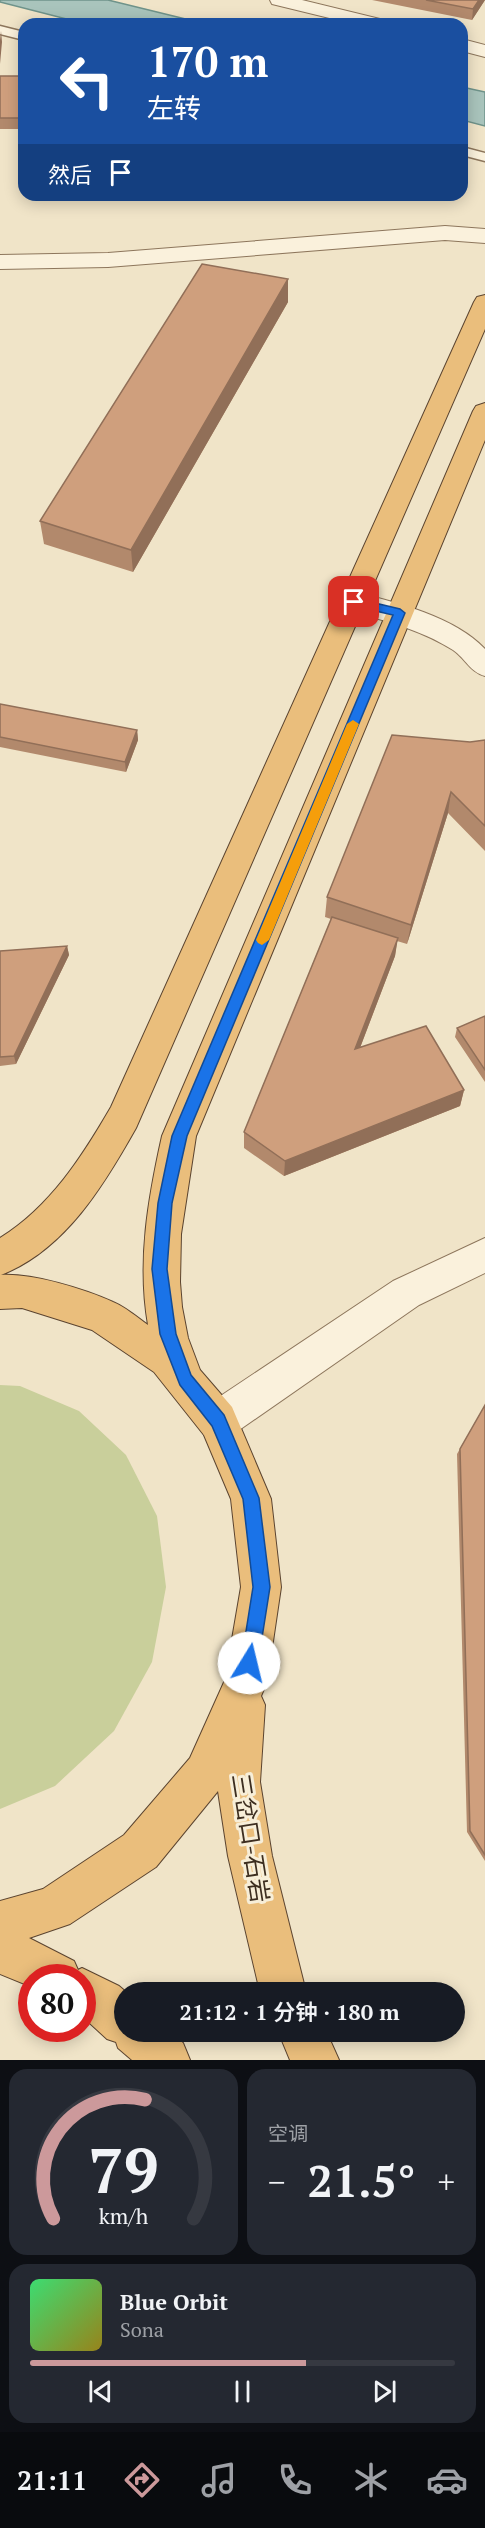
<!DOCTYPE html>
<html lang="zh">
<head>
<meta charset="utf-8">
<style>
  :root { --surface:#171b24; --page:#242831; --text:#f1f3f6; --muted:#9ea1a6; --line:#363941; --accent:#cc999b }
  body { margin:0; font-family:"PT Serif","Noto Sans SC",serif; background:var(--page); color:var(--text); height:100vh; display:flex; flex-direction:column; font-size:22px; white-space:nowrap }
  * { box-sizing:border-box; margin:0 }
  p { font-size:20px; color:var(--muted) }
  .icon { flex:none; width:33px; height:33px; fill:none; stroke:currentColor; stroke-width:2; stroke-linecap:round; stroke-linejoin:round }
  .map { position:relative; height:2060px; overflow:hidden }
  .side { display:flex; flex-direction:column; gap:9px; padding:9px; background:#0d0f14; flex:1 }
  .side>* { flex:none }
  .banner { position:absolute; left:18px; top:18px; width:450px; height:183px; border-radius:18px; box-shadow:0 3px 15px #0003; background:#1a4fa0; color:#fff; overflow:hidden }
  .speed { position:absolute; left:18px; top:1964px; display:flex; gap:12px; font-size:30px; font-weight:700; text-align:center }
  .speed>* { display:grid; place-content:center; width:78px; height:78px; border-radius:50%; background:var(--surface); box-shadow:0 3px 15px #0003; line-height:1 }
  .speed .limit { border:9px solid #d22; background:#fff; color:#111 }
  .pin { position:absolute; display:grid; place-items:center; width:51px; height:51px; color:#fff; margin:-26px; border-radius:12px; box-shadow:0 3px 9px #0006 }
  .me { position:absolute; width:66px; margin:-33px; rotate:9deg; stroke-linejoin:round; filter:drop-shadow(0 0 4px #0008) }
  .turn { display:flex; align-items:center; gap:21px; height:126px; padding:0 30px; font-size:27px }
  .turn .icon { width:78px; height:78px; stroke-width:2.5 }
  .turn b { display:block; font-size:42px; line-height:51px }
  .then { display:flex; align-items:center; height:57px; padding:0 30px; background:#0003; gap:12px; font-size:22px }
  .big { font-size:45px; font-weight:600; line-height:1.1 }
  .side .card { flex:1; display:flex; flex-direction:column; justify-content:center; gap:9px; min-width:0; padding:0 21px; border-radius:18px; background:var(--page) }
  .side .dial { align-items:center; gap:0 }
  .dial svg { height:156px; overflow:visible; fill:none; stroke:var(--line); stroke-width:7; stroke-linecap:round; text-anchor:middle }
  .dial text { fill:var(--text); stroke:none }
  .song { display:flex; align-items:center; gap:18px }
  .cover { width:72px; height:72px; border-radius:9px; background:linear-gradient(135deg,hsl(140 70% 55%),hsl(50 70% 35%)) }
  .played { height:6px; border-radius:3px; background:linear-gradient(90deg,var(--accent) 65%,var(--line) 65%) }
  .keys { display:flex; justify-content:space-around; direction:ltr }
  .heat { display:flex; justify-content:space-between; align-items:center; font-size:33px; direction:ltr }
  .side .tiles { flex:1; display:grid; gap:9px; grid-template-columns:1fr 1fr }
  .card:last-child { grid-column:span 2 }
  .trip { position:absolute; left:114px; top:1982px; width:351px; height:60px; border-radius:30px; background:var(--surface); box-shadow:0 3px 15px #0003; font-weight:600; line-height:60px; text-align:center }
  .dock { display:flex; height:96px; justify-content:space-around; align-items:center; background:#090b0e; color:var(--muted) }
  .dock .icon { width:42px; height:42px }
  .dock .current { color:var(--accent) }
  .dock b { font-size:27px; color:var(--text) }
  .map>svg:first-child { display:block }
  .green { fill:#c9cf9b }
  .water { fill:#a9c4bc; stroke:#6f938a; stroke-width:1.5 }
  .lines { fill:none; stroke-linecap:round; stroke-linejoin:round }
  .service-casing { stroke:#8d765c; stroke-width:3 }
  .minor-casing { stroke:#8d765c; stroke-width:2 }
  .tertiary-casing { stroke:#8d765c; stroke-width:2 }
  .trunk-casing { stroke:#5b4430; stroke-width:2 }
  .service { fill:#faf1dc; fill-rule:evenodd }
  .minor { fill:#faf1dc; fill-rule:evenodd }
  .tertiary { fill:#faf1dc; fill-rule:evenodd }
  .trunk { fill:#eabe7c; fill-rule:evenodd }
  .wall { fill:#b2896c }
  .shaded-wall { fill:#916f58 }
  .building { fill:#cf9f7d; stroke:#916f58; stroke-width:1.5 }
  .route { fill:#1a73e8; stroke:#114b97; stroke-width:1.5 }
  .slow { fill:#f59e0b }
  .labels { text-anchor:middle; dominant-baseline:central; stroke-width:6; stroke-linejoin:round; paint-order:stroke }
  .near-street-label { font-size:24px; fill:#3d2e20; stroke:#f7eed8 }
</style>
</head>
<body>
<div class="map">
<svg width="485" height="2060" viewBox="0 0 485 2060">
  <rect width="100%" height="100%" fill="#f0e4c8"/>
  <path class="green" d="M0,1385L20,1386L79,1411L126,1455L157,1516L166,1587L152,1662L114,1731L55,1786L0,1809Z"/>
  <path class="water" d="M0,0H108L206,24H86L0,2Z
    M462,87L485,92V126L462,120Z"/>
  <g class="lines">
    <g class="service-casing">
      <path id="service" d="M0,26L24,32V40L0,34Z
        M462,147L485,153V161L462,155Z"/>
    </g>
    <g class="minor-casing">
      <path id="minor" d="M270,0H302L384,20L387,24H354L272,4Z
        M462,39L485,45V57L462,51Z
        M445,226L485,229V243L445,240L108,267L0,269V255L108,253Z
        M354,592C396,602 455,617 485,649V676C470,672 466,659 453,650C420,629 382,620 344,609L340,602L344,595Z"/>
    </g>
    <g class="tertiary-casing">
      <path id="tertiary" d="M485,1238V1273L419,1305L232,1435L218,1440L204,1435L199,1421L204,1407L393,1281Z"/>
    </g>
    <g class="trunk-casing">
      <path id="trunk" d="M485,295V329L136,1128C104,1185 65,1250 1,1275C32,1273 85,1289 113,1302C125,1307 137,1317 148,1325C137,1261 148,1199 162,1136L473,411L476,406L485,403V440L196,1136L181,1234L180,1282L182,1307L188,1338L200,1370L232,1407L271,1499L281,1587L267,1682L261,1696L265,1705L260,1782L272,1856L306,1992H260L228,1856L218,1791L156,1867L70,1924L29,1938L74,1961L78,1970L82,1968L119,1986L126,1992L124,2031H169L183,2043L190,2060H132L118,2048L116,2042L107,2039L82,2016V1977H32V1987L0,1974V1901L43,1889L124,1835L190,1758L225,1680L241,1587L231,1499L204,1435L154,1372L92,1330L22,1308L0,1309V1238C50,1207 82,1157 111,1107L474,302L477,297Z
        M278,2031H326L339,2060H290Z"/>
    </g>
    <use href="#service" class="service"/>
    <use href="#minor" class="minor"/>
    <use href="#tertiary" class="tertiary"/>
    <use href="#trunk" class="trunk"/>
  </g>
  <path class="wall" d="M372,0H485L472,20Z
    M0,76H24V129H0Z
    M288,279V302L133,572L44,544L40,521Z
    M0,704L137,730L138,740L126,772L0,747Z
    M485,740V851L448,813L407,944L397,941L395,956L360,1048L464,1090L460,1106L284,1176L244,1148V1132L331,919L325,917L327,897L470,742Z
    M67,946L69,955L16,1064L0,1066V951Z
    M485,1016V1082L455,1037L457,1028Z
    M485,1405V1861L467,1832L457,1454Z"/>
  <path class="shaded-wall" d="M479,0H485L472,20L473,9Z
    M1,31L2,42L0,64V40Z
    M288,279V302L133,572L131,550Z
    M137,730L138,740L126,772L125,762Z
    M451,792L448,813L407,944L411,925Z
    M398,938L395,956L353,1066L355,1049Z
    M67,946L69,955L16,1064L14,1056Z
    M464,1090L460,1106L284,1176L285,1161Z"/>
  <path class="building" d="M426,0H479L473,9Z
    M0,76H24V118H0Z
    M202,264L288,279L131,550L40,521Z
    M0,704L137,730L125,762L0,737Z
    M392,735L470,742L485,740V826L451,792L411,925L327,897Z
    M332,917L398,938L355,1049L426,1026L464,1090L285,1161L244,1132Z
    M67,946L14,1056L0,1057V951Z
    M485,1016V1070L457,1028Z
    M485,1405V1855L470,1831L460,1449Z"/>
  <path class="route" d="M354,598L400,609L405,613L187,1136L172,1203L167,1269L176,1334L191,1375L224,1415L259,1498L270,1587L258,1663L256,1669L249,1672L243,1669L241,1663L253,1587L243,1499L212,1426L180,1385L160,1334L152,1269L158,1203L172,1136L393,615L350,605L349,602Z"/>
  <path class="slow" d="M353,720L359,724L269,940L262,945L258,943L256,940L347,724Z"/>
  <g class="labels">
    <g class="near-street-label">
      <text transform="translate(251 1838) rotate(81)">三岔口-石岩</text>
    </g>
  </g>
</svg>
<div class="speed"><div class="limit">80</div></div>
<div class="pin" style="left:354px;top:602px;background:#d93025"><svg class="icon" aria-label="arrive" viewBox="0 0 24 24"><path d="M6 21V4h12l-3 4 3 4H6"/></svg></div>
<svg class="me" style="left:249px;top:1663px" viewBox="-20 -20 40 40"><circle r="19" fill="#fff"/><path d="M0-13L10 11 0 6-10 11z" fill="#1a73e8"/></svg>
<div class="trip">21:12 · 1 分钟 · 180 m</div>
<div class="banner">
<div class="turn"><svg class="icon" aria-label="left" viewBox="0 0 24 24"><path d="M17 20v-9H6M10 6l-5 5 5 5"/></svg><div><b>170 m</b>左转</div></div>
<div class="then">然后<svg class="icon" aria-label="arrive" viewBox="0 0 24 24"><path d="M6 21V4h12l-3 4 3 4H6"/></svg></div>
</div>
</div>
<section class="side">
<div class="tiles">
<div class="card dial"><svg viewBox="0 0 100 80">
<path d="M14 69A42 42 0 1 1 86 69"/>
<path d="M14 69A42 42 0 0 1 61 8" stroke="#cc999b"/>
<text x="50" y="56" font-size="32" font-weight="700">79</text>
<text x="50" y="72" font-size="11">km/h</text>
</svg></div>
<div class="card"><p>空调</p>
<div class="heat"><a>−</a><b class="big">21.5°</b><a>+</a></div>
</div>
<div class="card">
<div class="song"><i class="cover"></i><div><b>Blue Orbit</b><p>Sona</p></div></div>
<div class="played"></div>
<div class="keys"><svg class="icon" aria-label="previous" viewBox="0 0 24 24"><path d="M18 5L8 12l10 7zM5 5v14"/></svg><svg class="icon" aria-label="pause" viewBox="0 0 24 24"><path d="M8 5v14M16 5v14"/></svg><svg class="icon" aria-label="next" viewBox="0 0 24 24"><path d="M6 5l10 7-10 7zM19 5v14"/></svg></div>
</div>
</div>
</section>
<nav class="dock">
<b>21:11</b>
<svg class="icon current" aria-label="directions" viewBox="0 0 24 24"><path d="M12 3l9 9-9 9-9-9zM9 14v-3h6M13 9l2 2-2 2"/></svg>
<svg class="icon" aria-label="music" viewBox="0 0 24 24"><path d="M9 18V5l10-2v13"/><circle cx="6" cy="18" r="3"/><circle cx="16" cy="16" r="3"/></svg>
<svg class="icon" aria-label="phone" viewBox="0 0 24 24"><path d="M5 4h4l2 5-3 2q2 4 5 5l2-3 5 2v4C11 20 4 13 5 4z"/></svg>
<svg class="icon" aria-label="climate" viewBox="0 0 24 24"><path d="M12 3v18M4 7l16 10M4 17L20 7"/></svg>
<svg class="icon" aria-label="car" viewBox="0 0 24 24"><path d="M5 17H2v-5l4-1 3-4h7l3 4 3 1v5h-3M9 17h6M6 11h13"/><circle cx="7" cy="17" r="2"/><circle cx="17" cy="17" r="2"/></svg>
</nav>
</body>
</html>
